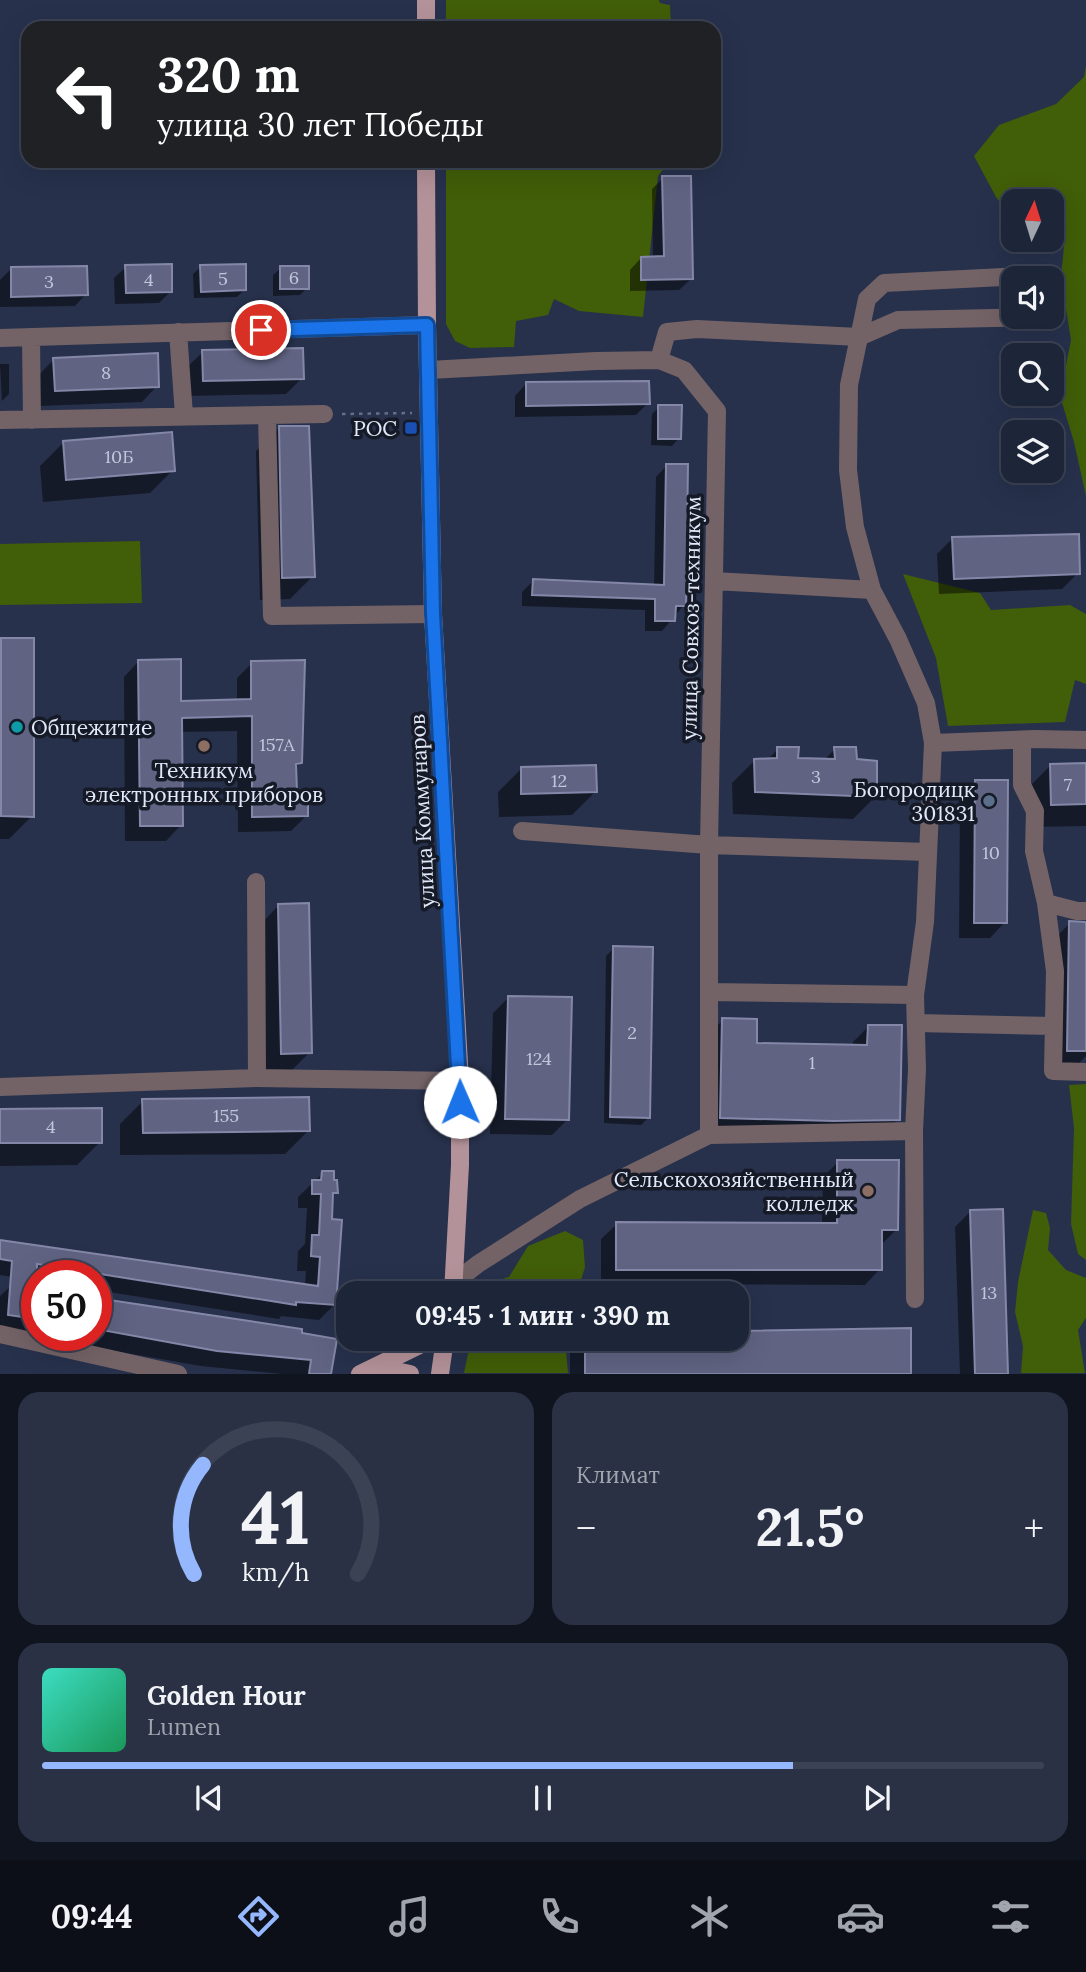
<!DOCTYPE html>
<html lang="ru">
<head>
<meta charset="utf-8">
<style>
  :root { --surface:#1d2539; --page:#2a3144; --text:#f1f3f6; --muted:#a0a5ae; --line:#3b4253; --accent:#94b7fd }
  body { margin:0; font-family:Lora,serif; background:var(--page); color:var(--text); height:100vh; display:flex; flex-direction:column; font-size:26px; white-space:nowrap }
  * { box-sizing:border-box; margin:0 }
  p { font-size:23px; color:var(--muted) }
  .icon { flex:none; width:38px; height:38px; fill:none; stroke:currentColor; stroke-width:2; stroke-linecap:round; stroke-linejoin:round }
  .map { position:relative; height:1374px; overflow:hidden }
  .sheet { display:flex; flex-direction:column; gap:18px; padding:18px; background:#10141f; flex:1 }
  .sheet>* { flex:none }
  .hud { position:absolute; left:21px; top:21px; width:700px; height:147px; border-radius:21px; box-shadow:0 7px 28px #0002,0 0 0 2px var(--line); background:#202124; color:#fff; overflow:hidden }
  .needle { width:46px; rotate:4deg }
  .buttons { position:absolute; left:1001px; top:189px; display:grid; gap:14px }
  .buttons a { display:grid; place-items:center; width:63px; height:63px; border-radius:14px; background:var(--surface); box-shadow:0 7px 28px #0002,0 0 0 2px var(--line); font-size:35px }
  .speed { position:absolute; left:21px; top:1260px; display:flex; gap:14px; font-size:35px; font-weight:700; text-align:center }
  .speed>* { display:grid; place-content:center; width:91px; height:91px; border-radius:50%; background:var(--surface); box-shadow:0 7px 28px #0002,0 0 0 2px var(--line); line-height:1 }
  .speed .limit { border:10px solid #d22; background:#fff; color:#111 }
  .pin { position:absolute; display:grid; place-items:center; width:60px; height:60px; color:#fff; margin:-30px; border:4px solid #fff; border-radius:50%; box-shadow:0 2px 7px #0007 }
  .me { position:absolute; width:77px; margin:-38px; rotate:359deg; stroke-linejoin:round; filter:drop-shadow(0 0 5px #0008) }
  .turn { display:flex; align-items:center; gap:24px; height:147px; padding:0 21px; font-size:32px }
  .turn .icon { width:91px; height:91px; stroke-width:2.5 }
  .turn b { display:block; font-size:49px; line-height:60px }
  .big { font-size:52px; font-weight:700; line-height:1.1 }
  .sheet .card { flex:1; display:flex; flex-direction:column; justify-content:center; gap:10px; min-width:0; padding:0 24px; border-radius:21px; background:var(--page) }
  .sheet .dial { align-items:center; gap:0 }
  .dial svg { height:182px; overflow:visible; fill:none; stroke:var(--line); stroke-width:7; stroke-linecap:round; text-anchor:middle }
  .dial text { fill:var(--text); stroke:none }
  .song { display:flex; align-items:center; gap:21px }
  .cover { width:84px; height:84px; border-radius:10px; background:linear-gradient(135deg,hsl(170 70% 55%),hsl(150 70% 35%)) }
  .played { height:7px; border-radius:4px; background:linear-gradient(90deg,var(--accent) 75%,var(--line) 75%) }
  .keys { display:flex; justify-content:space-around; direction:ltr }
  .heat { display:flex; justify-content:space-between; align-items:center; font-size:38px; direction:ltr }
  .sheet .tiles { flex:1; display:grid; gap:18px; grid-template-columns:1fr 1fr }
  .card:last-child { grid-column:span 2 }
  .trip { position:absolute; left:336px; top:1281px; width:413px; height:70px; border-radius:21px; background:var(--surface); box-shadow:0 7px 28px #0002,0 0 0 2px var(--line); font-weight:700; line-height:70px; text-align:center }
  .dock { display:flex; height:112px; justify-content:space-around; align-items:center; background:#0c0f17; color:var(--muted) }
  .dock .icon { width:49px; height:49px }
  .dock .active { color:var(--accent) }
  .dock b { font-size:32px; color:var(--text) }
  .map>svg:first-child { display:block }
  .green { fill:#415e08 }
  .shadow { fill:#0007 }
  .building { fill:#606382; stroke:#8487a8; stroke-width:2 }
  .lines { fill:none; stroke-linecap:round; stroke-linejoin:round }
  .path { stroke:#666f87; stroke-width:2.5; stroke-dasharray:3.5 5; stroke-linecap:butt }
  .minor { stroke:#746366; stroke-width:18 }
  .major { stroke:#b49299; stroke-width:18 }
  .route-casing { stroke:#114b97; stroke-width:18 }
  .route { stroke:#1a73e8; stroke-width:12 }
  .transit-dot { fill:#1a4fb4; stroke:#151a26; stroke-width:2.5 }
  .culture-dot { fill:#0f9aa8; stroke:#151a26; stroke-width:2.5 }
  .education-dot { fill:#8d6e63; stroke:#151a26; stroke-width:2.5 }
  .service-dot { fill:#5c6f8a; stroke:#151a26; stroke-width:2.5 }
  .labels { text-anchor:middle; dominant-baseline:central; stroke-width:7; stroke-linejoin:round; paint-order:stroke }
  .number-label { font-size:18px; fill:#c0c7db }
  .poi-label { font-size:21px; fill:#e0e8f9; stroke:#151a26; text-anchor:end }
  .street-label { font-size:21px; fill:#e0e8f9; stroke:#151a26 }
</style>
</head>
<body>
<div class="map">
<svg width="1086" height="1374" viewBox="0 0 1086 1374">
  <rect width="100%" height="100%" fill="#27314c"/>
  <path class="green" d="M446,0H659L660,3L670,5L671,28H446Z
    M1086,66V496L1074,442L1060,396L1071,340L1061,278L1064,246L1050,240L1052,201H1013V219L996,197L974,156L999,125L1056,104L1084,77Z
    M446,161H669L658,176L643,317L579,311L554,299L548,315L516,321L514,347L470,348L455,341L446,324Z
    M140,541L142,603L0,605V544Z
    M903,574L980,593L991,610L1070,605L1086,614V684L1075,680L1065,722L948,726L936,658Z
    M1086,1084V1260L1078,1254L1071,1224L1074,1128L1069,1085Z
    M1033,1210L1046,1213L1050,1228L1048,1250L1066,1270L1086,1278V1318L1078,1330L1085,1373H1021L1023,1346L1015,1312L1018,1282Z
    M565,1231L583,1240L585,1267L577,1293H480L482,1285L509,1277L528,1246Z
    M471,1339H565L568,1373H464Z"/>
  <path class="shadow" d="M663,178L691,279L679,290L630,291V270L641,258H653L652,189Z
    M126,267L171,291L159,303L115,304L114,278Z
    M201,267L245,289L237,297L194,298L193,274Z
    M281,268L307,288L300,295L273,296V275Z
    M11,269L86,294L75,306L0,307V280Z
    M203,352L302,378L286,394L188,396L187,367Z
    M54,359L157,386L142,402L40,406L39,375Z
    M0,364H9V394L2,401Z
    M526,384L648,403L636,415L515,417V396Z
    M659,407L679,438L672,446L651,445L652,414Z
    M279,428L313,576L290,599L260,600L256,451Z
    M63,443L173,470L150,493L43,502L40,466Z
    M667,465L684,605L662,631H645V610L522,606V592L533,581L654,586L656,477Z
    M953,538L1078,573L1062,589L939,594L937,554Z
    M1,640L32,816L9,839H0Z
    M139,661L180,703L237,701V678L252,663L301,762L295,769V794L306,816L291,831L238,832L237,731L180,732L181,825L166,841H125L124,677Z
    M778,749L796,760L823,761L835,749L855,761L876,796L853,819L733,814L732,783L755,760H767Z
    M1051,765H1086V826L1029,827L1028,788Z
    M521,769L595,792L572,815L499,817L498,792Z
    M976,782L1005,922L990,938H959L960,797Z
    M279,905L310,1052L287,1075L258,1076L256,929Z
    M1070,923H1086V1056L1076,1066H1052L1055,938Z
    M614,948L649,1117L641,1125L604,1123L606,956Z
    M508,998L568,1119L552,1135L490,1134L493,1013Z
    M723,1020L755,1045L853,1047V1042L869,1026L898,1119L883,1135L706,1133L707,1036Z
    M143,1101L308,1131L285,1154L120,1155V1124Z
    M0,1110L100,1142L77,1165L0,1166Z
    M838,1162L897,1229L880,1246V1269L865,1285L601,1284V1239L617,1224H822L823,1177Z
    M323,1173L332,1181L336,1193L331,1197L334,1305L319,1320L281,1316L279,1319L96,1290V1276H37V1281L0,1275V1242L305,1286L306,1271H297L298,1251L305,1244L307,1208H298V1197Z
    M971,1211L1006,1374H960L955,1227Z
    M11,1286L37,1290V1335H96V1299L300,1331L329,1374H282L201,1366L0,1331V1296Z
    M909,1330L910,1374H570V1350L581,1339H737V1332Z"/>
  <path class="building" d="M662,176H691L693,279L641,280V257L664,256Z
    M172,264V292L126,293L125,265Z
    M246,264V290L201,292L200,265Z
    M87,266L88,295L11,297V267Z
    M280,266H309V289H280Z
    M303,348L304,379L203,381L202,350Z
    M158,353L159,387L55,391L53,358Z
    M649,381L650,404L526,406V382Z
    M658,405H682L681,439H658Z
    M279,426H309L315,577L282,578Z
    M172,432L175,471L66,480L63,441Z
    M666,464H688L686,606H676L675,621H655V599L532,595L533,579L664,585Z
    M1079,534L1080,574L954,579L952,537Z
    M1,638H34V817L1,816Z
    M181,659V701L251,699V661L305,660L302,763L296,764L297,792H308V816L252,817V716L182,718L183,826H140L138,660Z
    M777,747H799L798,758L835,759L834,747H856L857,759L877,761V797L755,792L754,759L777,758Z
    M1086,763V804L1051,805L1050,764Z
    M596,765L597,792L521,794V767Z
    M975,780H1008L1007,923H974Z
    M309,903L312,1053L281,1054L278,904Z
    M1069,921L1086,922V1051H1067Z
    M613,946L653,947L650,1118L610,1117Z
    M508,996L572,997L569,1120L505,1119Z
    M722,1018L757,1019V1043L867,1045L868,1025H902L900,1120L833,1121L720,1118Z
    M309,1097L310,1131L143,1133L142,1099Z
    M102,1108V1143H0V1109Z
    M837,1160H899L898,1230H882V1270H616V1222L837,1223Z
    M322,1171H334V1180H337L338,1193H333L332,1219L342,1220L336,1305L296,1302V1305L37,1264V1319L8,1315L12,1261L0,1259V1240L318,1286L320,1257L311,1256L312,1235H319L321,1194H312V1180H321Z
    M1003,1209L1008,1374H975L970,1210Z
    M96,1298L302,1329V1333L337,1339L331,1374H309L311,1360L217,1351L96,1329Z
    M911,1328V1374H585V1339H737V1331Z"/>
  <g class="lines">
    <path class="path" d="M342,414L412,413"/>
    <path class="minor" d="M178,332L184,415
      M31,337L32,420
      M0,338L427,325
      M659,360L667,332L697,329L859,337L898,320L1044,317
      M429,370L596,361L659,360L684,370L717,411L709,845V1135
      M267,415L272,616L433,614
      M0,420L324,414
      M714,581L872,590L898,639L926,703L933,743
      M872,590L855,527L848,470L849,385L867,299L884,283L1023,276
      M1022,740V785L1035,811L1034,851L1046,903L1077,911H1086
      M522,831L709,845L928,852
      M256,882L257,1078
      M1046,903L1055,971L1053,1071L1086,1072
      M709,992L915,995
      M916,1023L1053,1026
      M0,1087L257,1078L460,1081
      M914,1131L915,1299
      M455,1282L478,1264L580,1199L709,1135L914,1131L917,1069L915,995L925,922L933,743L1034,739L1086,740
      M0,1334L178,1374"/>
    <path class="major" d="M426,0V28
      M426,161L427,325L433,614L460,1081V1165L453,1293
      M372,1372L391,1370L410,1374
      M360,1374L432,1339
      M440,1374L445,1339"/>
  </g>
  <g class="lines">
    <g class="route-casing">
      <path id="route" d="M261,330L427,325L433,614L460,1102"/>
    </g>
    <use href="#route" class="route"/>
  </g>
  <rect class="transit-dot" x="404" y="421" width="14" height="14" rx="3.5"/>
  <circle class="culture-dot" cx="17" cy="727" r="7"/>
  <g class="education-dot">
    <circle cx="204" cy="746" r="7"/>
    <circle cx="868" cy="1191" r="7"/>
  </g>
  <circle class="service-dot" cx="989" cy="801" r="7"/>
  <g class="labels">
    <g class="number-label">
      <text x="294" y="277">6</text>
      <text x="223" y="278">5</text>
      <text x="149" y="279">4</text>
      <text x="49" y="281">3</text>
      <text x="106" y="372">8</text>
      <text x="119" y="456">10Б</text>
      <text x="277" y="744">157А</text>
      <text x="816" y="776">3</text>
      <text x="559" y="780">12</text>
      <text x="1068" y="784">7</text>
      <text x="991" y="852">10</text>
      <text x="632" y="1032">2</text>
      <text x="539" y="1058">124</text>
      <text x="812" y="1062">1</text>
      <text x="226" y="1115">155</text>
      <text x="51" y="1126">4</text>
      <text x="989" y="1292">13</text>
    </g>
    <g class="poi-label">
      <text x="397" y="428">РОС</text>
      <text x="31" y="727" text-anchor="start">Общежитие</text>
      <text x="204" y="770" text-anchor="middle">Техникум<tspan x="204" dy="24">электронных приборов</tspan></text>
      <text x="975" y="789">Богородицк<tspan x="975" dy="24">301831</tspan></text>
      <text x="854" y="1179">Сельскохозяйственный<tspan x="854" dy="24">колледж</tspan></text>
    </g>
    <g class="street-label">
      <text transform="translate(691 618) rotate(-89)">улица Совхоз-техникум</text>
      <text transform="translate(422 811) rotate(-93)">улица Коммунаров</text>
    </g>
  </g>
</svg>
<div class="buttons">
<a><svg class="needle" viewBox="-14 -14 28 28"><path d="M0-13l5 13h-10z" fill="#e53935"/><path d="M0 13l5-13h-10z" fill="#a0a5ae"/></svg></a>
<a><svg class="icon" aria-label="sound" viewBox="0 0 24 24"><path d="M4 9h4l5-4v14l-5-4H4zM17 9q2 3 0 6"/></svg></a>
<a><svg class="icon" aria-label="search" viewBox="0 0 24 24"><circle cx="10" cy="10" r="6"/><path d="M15 15l6 6"/></svg></a>
<a><svg class="icon" aria-label="layers" viewBox="0 0 24 24"><path d="M12 4l9 5-9 5-9-5zM3 14l9 5 9-5"/></svg></a>
</div>
<div class="speed"><div class="limit">50</div></div>
<div class="pin" style="left:261px;top:330px;background:#d93025"><svg class="icon" aria-label="arrive" viewBox="0 0 24 24"><path d="M6 21V4h12l-3 4 3 4H6"/></svg></div>
<svg class="me" style="left:460px;top:1102px" viewBox="-20 -20 40 40"><circle r="19" fill="#fff"/><path d="M0-13L10 11 0 6-10 11z" fill="#1a73e8"/></svg>
<div class="trip">09:45 · 1 мин · 390 m</div>
<div class="hud">
<div class="turn"><svg class="icon" aria-label="left" viewBox="0 0 24 24"><path d="M17 20v-9H6M10 6l-5 5 5 5"/></svg><div><b>320 m</b>улица 30 лет Победы</div></div>
</div>
</div>
<section class="sheet">
<div class="tiles">
<div class="card dial"><svg viewBox="0 0 100 80">
<path d="M14 69A42 42 0 1 1 86 69"/>
<path d="M14 69A42 42 0 0 1 18 21" stroke="#94b7fd"/>
<text x="50" y="56" font-size="32" font-weight="700">41</text>
<text x="50" y="72" font-size="11">km/h</text>
</svg></div>
<div class="card"><p>Климат</p>
<div class="heat"><a>−</a><b class="big">21.5°</b><a>+</a></div>
</div>
<div class="card">
<div class="song"><i class="cover"></i><div><b>Golden Hour</b><p>Lumen</p></div></div>
<div class="played"></div>
<div class="keys"><svg class="icon" aria-label="previous" viewBox="0 0 24 24"><path d="M18 5L8 12l10 7zM5 5v14"/></svg><svg class="icon" aria-label="pause" viewBox="0 0 24 24"><path d="M8 5v14M16 5v14"/></svg><svg class="icon" aria-label="next" viewBox="0 0 24 24"><path d="M6 5l10 7-10 7zM19 5v14"/></svg></div>
</div>
</div>
</section>
<nav class="dock">
<b>09:44</b>
<svg class="icon active" aria-label="directions" viewBox="0 0 24 24"><path d="M12 3l9 9-9 9-9-9zM9 14v-3h6M13 9l2 2-2 2"/></svg>
<svg class="icon" aria-label="music" viewBox="0 0 24 24"><path d="M9 18V5l10-2v13"/><circle cx="6" cy="18" r="3"/><circle cx="16" cy="16" r="3"/></svg>
<svg class="icon" aria-label="phone" viewBox="0 0 24 24"><path d="M5 4h4l2 5-3 2q2 4 5 5l2-3 5 2v4C11 20 4 13 5 4z"/></svg>
<svg class="icon" aria-label="climate" viewBox="0 0 24 24"><path d="M12 3v18M4 7l16 10M4 17L20 7"/></svg>
<svg class="icon" aria-label="car" viewBox="0 0 24 24"><path d="M5 17H2v-5l4-1 3-4h7l3 4 3 1v5h-3M9 17h6M6 11h13"/><circle cx="7" cy="17" r="2"/><circle cx="17" cy="17" r="2"/></svg>
<svg class="icon" aria-label="filters" viewBox="0 0 24 24"><path d="M4 7h16M4 17h16"/><circle cx="9" cy="7" r="2"/><circle cx="15" cy="17" r="2"/></svg>
</nav>
</body>
</html>
